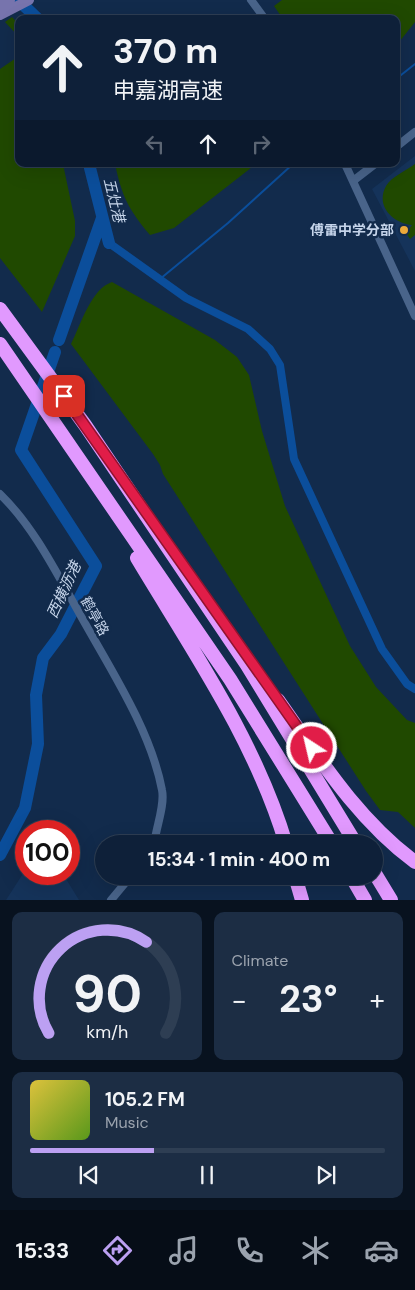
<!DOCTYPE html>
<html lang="en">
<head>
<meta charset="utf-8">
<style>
  :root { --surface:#0e2039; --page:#1c2d44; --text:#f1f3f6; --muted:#9ba3ae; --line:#2e3e53; --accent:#bca0f2 }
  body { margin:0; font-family:"DM Sans","Noto Sans SC",sans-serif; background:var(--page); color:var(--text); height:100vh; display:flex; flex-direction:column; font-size:19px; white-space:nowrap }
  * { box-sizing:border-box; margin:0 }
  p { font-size:16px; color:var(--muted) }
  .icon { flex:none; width:28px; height:28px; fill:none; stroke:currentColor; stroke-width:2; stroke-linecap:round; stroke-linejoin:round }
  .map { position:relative; height:900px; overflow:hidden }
  .side { display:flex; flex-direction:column; gap:12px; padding:12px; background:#08121f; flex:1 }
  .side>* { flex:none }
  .banner { position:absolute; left:15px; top:15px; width:385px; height:152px; border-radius:10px; box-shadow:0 5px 20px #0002,0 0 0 1px var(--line); background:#0e2039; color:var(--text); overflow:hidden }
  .speed { position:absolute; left:15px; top:820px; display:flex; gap:10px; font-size:25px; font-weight:700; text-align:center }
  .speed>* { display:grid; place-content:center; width:65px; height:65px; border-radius:50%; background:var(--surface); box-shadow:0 5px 20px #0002,0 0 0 1px var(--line); line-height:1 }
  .speed .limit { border:8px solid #d22; background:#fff; color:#111 }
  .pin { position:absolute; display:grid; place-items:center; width:42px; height:42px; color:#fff; margin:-21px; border-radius:10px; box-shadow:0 2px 8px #0006 }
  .me { position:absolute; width:55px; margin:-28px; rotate:325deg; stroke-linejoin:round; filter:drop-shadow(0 0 4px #0008) }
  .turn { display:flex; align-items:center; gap:18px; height:105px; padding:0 15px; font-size:22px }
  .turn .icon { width:65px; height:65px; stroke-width:2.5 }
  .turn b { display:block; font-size:35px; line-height:42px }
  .lanes { display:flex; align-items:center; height:48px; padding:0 15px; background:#0003; justify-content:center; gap:25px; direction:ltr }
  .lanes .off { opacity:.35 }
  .big { font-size:38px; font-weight:700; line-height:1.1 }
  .side .widget { flex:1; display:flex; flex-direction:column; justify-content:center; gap:8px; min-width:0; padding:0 18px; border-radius:10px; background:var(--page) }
  .side .dial { align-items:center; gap:0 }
  .dial svg { height:130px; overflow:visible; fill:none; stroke:var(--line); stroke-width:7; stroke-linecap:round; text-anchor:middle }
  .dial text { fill:var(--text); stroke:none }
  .song { display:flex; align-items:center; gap:15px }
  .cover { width:60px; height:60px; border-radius:8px; background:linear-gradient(135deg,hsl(50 70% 55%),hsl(90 70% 35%)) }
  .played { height:5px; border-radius:2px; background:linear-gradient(90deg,var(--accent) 35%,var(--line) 35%) }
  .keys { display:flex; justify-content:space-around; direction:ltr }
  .heat { display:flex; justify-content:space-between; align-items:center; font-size:28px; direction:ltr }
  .side .tiles { flex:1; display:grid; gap:12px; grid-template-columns:1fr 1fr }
  .widget:last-child { grid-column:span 2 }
  .trip { position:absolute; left:95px; top:835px; width:288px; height:50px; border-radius:25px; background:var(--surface); box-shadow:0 5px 20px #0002,0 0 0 1px var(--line); font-weight:700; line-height:50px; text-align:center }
  .tab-bar { display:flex; height:80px; justify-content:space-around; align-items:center; background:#060d17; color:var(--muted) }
  .tab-bar .icon { width:35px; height:35px }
  .tab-bar .on { color:var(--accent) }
  .tab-bar b { font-size:22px; color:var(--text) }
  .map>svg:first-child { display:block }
  .built { fill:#15335a }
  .green { fill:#204900 }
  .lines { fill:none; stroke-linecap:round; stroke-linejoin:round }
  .stream { stroke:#0b4e9b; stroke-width:2 }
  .canal { stroke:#0b4e9b; stroke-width:8 }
  .river { stroke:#0b4e9b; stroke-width:12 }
  .street { stroke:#49648a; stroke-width:8 }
  .secondary { stroke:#7774ad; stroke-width:10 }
  .highway { stroke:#e199fe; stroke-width:14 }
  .route-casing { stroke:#92132f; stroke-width:12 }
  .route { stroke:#e11d48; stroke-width:9 }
  .poi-dot { fill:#eca93a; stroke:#122b4c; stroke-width:2 }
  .labels { text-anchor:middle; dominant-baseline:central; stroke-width:5; stroke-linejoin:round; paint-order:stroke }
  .poi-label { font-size:14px; font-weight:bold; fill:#c5d4ea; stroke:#122b4c; text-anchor:end }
  .street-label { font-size:14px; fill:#c5d4ea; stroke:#122b4c }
  .water-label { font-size:15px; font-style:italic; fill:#c6d5ea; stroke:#122b4c }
</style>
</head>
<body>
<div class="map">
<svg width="415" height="900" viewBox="0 0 415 900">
  <rect width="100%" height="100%" fill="#122b4c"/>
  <path class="built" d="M415,156V271L372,189Z
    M26,869V874H63L79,900H6Z"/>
  <path class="green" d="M282,0H415V22L396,46V19H283L274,6Z
    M12,17L19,25V37L5,22Z
    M19,56V164H63L75,221V236L42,312L0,258V69Z
    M115,164H256L174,228L150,235C129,210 122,197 115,164Z
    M415,164V235L410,239L406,233L412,225C393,223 375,206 386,186C391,177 407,170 415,164Z
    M112,282L215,340L237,357L249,375L262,431L285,506L350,646L376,687L407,720L415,723V828L398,812L380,810L366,791L163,474L160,465L153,454L71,344C81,324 91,289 112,282Z"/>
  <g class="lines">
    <path class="stream" d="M396,79L415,64
      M160,279L228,223L293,164"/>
    <path class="canal" d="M109,243L186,298L248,329L270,349L280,365L294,459L382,649L407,684L415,689"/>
    <path class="river" d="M18,0L38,19
      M89,164L109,243
      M59,340L102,218
      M0,855L25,808L38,744L36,695L43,658L61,634L96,566L21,450L55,352"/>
    <path class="street" d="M251,0L265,19
      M396,147L415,132
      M345,164L415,316
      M353,181L375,164
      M0,494C35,528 58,576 82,618C111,670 151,731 162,790C165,804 157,825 155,839L152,844
      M111,900L131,876"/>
    <path class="secondary" d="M0,5L10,0
      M0,15L29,0"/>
    <path class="highway" d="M0,309L85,425L247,665L356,844
      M0,344L230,679L332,844
      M137,558C192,650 255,740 286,844
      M278,700C319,758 357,819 415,862
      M374,872L391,900
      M295,876L302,900
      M351,876L365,900"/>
  </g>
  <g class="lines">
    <g class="route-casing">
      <path id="route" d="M64,396L312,748"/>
    </g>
    <use href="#route" class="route"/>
  </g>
  <circle class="poi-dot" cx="404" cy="230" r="5"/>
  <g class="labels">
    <g class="poi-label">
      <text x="394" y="230">傅雷中学分部</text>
    </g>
    <g class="street-label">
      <text transform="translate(95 616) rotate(61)">鹤亭路</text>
    </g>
    <g class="water-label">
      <text transform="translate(114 200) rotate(76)">五灶港</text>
      <text transform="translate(64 590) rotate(-65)">西横沥港</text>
    </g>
  </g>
</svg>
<div class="speed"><div class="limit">100</div></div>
<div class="pin" style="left:64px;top:396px;background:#d93025"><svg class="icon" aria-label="arrive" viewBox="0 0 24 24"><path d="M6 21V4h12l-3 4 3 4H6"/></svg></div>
<svg class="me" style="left:312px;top:748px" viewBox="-20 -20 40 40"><circle r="17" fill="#e11d48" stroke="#fff" stroke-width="3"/><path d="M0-11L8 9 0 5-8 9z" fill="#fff"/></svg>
<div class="trip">15:34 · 1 min · 400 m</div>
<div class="banner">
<div class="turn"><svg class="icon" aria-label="ahead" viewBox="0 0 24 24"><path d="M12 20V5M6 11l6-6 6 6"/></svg><div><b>370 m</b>申嘉湖高速</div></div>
<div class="lanes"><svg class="icon off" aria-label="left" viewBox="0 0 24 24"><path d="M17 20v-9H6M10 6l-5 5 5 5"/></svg><svg class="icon" aria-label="ahead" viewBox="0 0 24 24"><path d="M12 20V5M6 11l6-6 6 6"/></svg><svg class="icon off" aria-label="right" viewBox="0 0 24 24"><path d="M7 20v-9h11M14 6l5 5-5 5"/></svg></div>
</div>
</div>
<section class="side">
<div class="tiles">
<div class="widget dial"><svg viewBox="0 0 100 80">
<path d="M14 69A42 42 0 1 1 86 69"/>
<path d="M14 69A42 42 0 0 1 74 13" stroke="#bca0f2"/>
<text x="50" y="56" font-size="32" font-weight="700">90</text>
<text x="50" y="72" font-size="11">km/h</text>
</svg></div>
<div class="widget"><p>Climate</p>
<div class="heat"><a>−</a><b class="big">23°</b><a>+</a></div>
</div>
<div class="widget">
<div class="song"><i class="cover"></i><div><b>105.2 FM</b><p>Music</p></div></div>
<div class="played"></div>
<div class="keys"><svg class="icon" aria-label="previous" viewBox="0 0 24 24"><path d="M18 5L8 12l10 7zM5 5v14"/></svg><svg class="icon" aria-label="pause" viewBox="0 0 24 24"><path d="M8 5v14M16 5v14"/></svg><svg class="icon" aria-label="next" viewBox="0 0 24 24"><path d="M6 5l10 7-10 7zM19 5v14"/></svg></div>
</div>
</div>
</section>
<nav class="tab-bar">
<b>15:33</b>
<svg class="icon on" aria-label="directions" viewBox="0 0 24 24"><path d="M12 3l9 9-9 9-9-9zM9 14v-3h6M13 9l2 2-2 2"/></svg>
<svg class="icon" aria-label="music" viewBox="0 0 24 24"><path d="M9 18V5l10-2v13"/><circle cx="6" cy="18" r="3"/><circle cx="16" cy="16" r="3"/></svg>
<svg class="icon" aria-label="phone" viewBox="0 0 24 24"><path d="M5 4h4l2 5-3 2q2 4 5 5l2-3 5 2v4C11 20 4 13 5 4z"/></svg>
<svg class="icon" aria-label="climate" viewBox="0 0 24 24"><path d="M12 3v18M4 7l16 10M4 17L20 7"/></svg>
<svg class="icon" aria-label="car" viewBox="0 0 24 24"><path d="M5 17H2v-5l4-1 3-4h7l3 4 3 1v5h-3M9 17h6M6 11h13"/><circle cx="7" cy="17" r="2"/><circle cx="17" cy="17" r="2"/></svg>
</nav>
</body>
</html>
